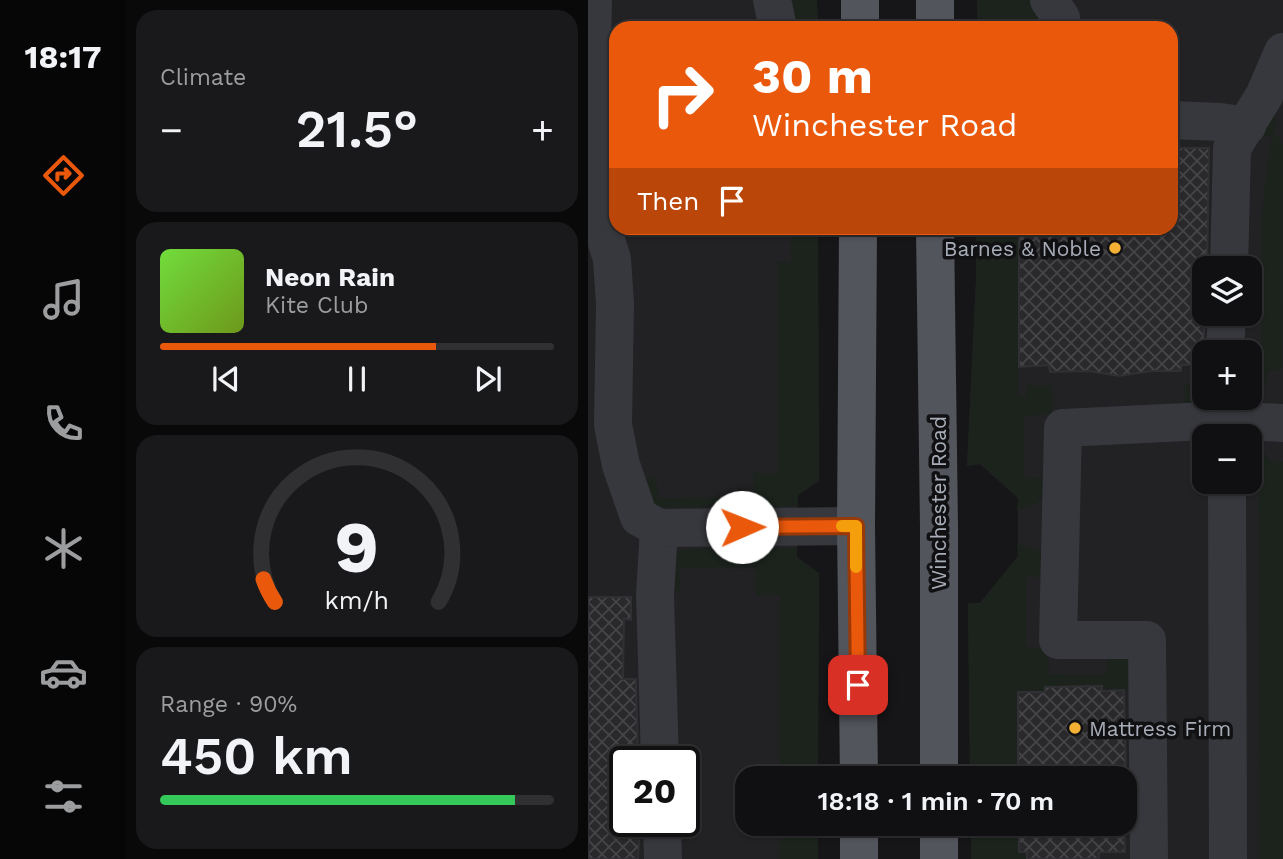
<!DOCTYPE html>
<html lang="en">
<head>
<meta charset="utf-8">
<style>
  :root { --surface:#101012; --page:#19191b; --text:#f1f3f6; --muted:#9c9d9f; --line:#303032; --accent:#ea580c }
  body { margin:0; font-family:"Work Sans",sans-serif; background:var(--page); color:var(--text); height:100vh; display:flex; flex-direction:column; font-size:26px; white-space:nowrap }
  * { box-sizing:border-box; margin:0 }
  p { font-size:23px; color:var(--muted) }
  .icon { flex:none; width:38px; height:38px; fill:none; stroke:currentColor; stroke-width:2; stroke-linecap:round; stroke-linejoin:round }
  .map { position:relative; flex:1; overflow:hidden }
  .sheet { display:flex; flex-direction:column; gap:10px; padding:10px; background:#09090a; width:462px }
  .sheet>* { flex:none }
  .top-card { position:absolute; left:21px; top:21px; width:569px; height:214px; border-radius:21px; box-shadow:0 2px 5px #0004,0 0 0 2px var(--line); background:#ea580c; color:#fff; overflow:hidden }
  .buttons { position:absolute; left:604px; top:256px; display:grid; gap:14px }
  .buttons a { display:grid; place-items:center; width:70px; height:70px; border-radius:14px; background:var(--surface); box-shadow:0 2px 5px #0004,0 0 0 2px var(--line); font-size:35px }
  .speed { position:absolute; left:21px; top:746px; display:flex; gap:14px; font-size:35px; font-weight:700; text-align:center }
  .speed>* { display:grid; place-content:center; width:91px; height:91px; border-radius:50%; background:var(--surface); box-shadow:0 2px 5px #0004,0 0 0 2px var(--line); line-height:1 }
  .speed .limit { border:4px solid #111; border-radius:10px; background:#fff; color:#111 }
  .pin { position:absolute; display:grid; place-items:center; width:60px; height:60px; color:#fff; margin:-30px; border-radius:14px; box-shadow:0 4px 10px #0006 }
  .me { position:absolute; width:77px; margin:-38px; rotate:89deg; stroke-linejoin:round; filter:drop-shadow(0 0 5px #0008) }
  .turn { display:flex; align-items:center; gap:24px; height:147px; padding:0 28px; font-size:32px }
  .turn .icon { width:91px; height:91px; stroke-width:2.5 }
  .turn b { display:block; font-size:49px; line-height:60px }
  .then { display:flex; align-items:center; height:66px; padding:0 28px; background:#0003; gap:14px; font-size:26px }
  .big { font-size:52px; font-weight:600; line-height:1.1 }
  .sheet .widget { flex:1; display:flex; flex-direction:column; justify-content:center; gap:10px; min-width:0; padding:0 24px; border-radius:21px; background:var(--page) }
  .sheet .dial { align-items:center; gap:0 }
  .dial svg { height:182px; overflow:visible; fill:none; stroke:var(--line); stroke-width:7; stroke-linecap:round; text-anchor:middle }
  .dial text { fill:var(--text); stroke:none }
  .song { display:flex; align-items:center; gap:21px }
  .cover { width:84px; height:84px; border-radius:10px; background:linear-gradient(135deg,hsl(100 70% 55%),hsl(80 70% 35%)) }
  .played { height:7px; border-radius:4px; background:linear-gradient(90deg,var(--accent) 70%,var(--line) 70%) }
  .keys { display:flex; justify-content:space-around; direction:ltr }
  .heat { display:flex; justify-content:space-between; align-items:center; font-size:38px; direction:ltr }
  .charge { height:10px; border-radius:5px; background:linear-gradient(90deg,#34c759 90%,var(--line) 0) }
  .trip { position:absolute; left:147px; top:766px; width:402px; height:70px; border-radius:21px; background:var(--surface); box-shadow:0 2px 5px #0004,0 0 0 2px var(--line); font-weight:600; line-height:70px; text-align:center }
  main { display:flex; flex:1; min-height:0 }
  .tab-bar { display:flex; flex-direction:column; width:126px; justify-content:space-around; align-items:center; background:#060607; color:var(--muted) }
  .tab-bar .icon { width:49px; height:49px }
  .tab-bar .active { color:var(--accent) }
  .tab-bar b { font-size:32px; color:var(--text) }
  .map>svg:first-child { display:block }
  .built { fill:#222225; fill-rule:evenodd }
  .garden { fill:#1c231d }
  .building { fill:url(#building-cross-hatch); stroke:#303034; stroke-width:2 }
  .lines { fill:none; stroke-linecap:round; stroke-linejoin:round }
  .minor { stroke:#37383d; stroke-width:38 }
  .major { stroke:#53555c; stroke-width:38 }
  .route-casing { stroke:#983908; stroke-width:18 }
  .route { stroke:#ea580c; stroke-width:12 }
  .slow { stroke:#f59e0b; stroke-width:12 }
  .poi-dot { fill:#f2b134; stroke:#111113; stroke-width:2.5 }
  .labels { text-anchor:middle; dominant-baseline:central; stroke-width:7; stroke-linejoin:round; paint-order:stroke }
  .poi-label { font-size:21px; fill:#a8adb8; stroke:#111113; text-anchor:end }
  .street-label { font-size:21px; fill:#a8adb8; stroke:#111113 }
</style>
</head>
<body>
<main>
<nav class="tab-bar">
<b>18:17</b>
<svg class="icon active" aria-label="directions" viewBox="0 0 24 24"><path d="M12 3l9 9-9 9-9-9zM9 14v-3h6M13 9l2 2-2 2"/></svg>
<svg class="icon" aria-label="music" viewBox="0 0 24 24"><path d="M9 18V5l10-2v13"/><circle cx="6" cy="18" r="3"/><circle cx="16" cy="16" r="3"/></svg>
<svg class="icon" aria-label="phone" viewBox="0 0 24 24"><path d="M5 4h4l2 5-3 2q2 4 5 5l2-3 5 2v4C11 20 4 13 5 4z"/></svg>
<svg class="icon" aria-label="climate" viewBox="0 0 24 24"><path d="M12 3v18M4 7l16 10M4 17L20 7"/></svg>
<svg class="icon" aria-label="car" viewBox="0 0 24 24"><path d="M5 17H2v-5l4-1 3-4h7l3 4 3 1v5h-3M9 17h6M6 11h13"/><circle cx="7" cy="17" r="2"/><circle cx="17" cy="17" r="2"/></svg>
<svg class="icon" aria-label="filters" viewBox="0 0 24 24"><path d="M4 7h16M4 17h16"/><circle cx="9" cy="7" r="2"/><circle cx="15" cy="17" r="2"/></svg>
</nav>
<section class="sheet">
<div class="widget"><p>Climate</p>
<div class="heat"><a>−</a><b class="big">21.5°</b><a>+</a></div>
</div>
<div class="widget">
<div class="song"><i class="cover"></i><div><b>Neon Rain</b><p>Kite Club</p></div></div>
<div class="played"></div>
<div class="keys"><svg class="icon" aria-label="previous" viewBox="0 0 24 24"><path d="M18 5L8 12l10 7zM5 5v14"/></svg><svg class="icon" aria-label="pause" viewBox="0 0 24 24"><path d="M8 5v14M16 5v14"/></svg><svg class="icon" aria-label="next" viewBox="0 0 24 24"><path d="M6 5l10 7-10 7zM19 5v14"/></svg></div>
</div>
<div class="widget dial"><svg viewBox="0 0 100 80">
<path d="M14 69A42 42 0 1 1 86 69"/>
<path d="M14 69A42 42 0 0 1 9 59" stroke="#ea580c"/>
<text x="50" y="56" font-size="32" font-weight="700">9</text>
<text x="50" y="72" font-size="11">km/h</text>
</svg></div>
<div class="widget"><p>Range · 90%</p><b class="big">450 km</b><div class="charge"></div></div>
</section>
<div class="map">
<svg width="695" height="859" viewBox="0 0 695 859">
  <defs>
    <pattern id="building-cross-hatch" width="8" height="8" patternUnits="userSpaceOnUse" patternTransform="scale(1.75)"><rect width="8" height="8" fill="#29292c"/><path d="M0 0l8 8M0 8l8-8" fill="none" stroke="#454548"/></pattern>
  </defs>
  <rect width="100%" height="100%" fill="#161618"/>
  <path class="built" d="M0,0H229L230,28H28V228H230L231,481L210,495L209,557L231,573L230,779H159V824H230V859H0ZM37,761H96V821H37Z
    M389,0H695V859H383V824H537V779H382L380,603H392L430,556V498L392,464L379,466L388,280V228H583V28H390ZM616,268H662V313H616ZM616,352H662V397H616ZM616,436H662V481H616Z"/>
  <path class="garden" d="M205,0H229L230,28H205Z
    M389,0H452L458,28H390Z
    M20,66L27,70L28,76V200L20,174Z
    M683,118H689L686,133L695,144L694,369L681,371L676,386L670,392L671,408L661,405L651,397H662V368L674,367C673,290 669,213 684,137L671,135Z
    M203,228H230L231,481L210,495V506L73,507L64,504L57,482L59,478L65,476L68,479L70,498L166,497L165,473H189V262L203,263Z
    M388,228H431L430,396H438L439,385H464V414L436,416V477L453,478L457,481C454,503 451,505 429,510L430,498L392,464L379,466L388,280Z
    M596,385H616V397H621L611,409L597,405Z
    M673,432V448L683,461L695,462V859H672L670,466L662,464V436Z
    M429,544L449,549L456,556L458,577H438V647L458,648L460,651L461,674L518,675L519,653L531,654L543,661L550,690L458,687L457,692H430V779H382L380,603H392L430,556Z
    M209,548V557L231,573L230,779H192V595H168V567L91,568L92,590L89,592L84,590V557L90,551L100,549Z
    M192,824H230V859H192Z
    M383,824H431V851L439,852V859H383Z"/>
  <path class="building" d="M583,148H621L619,268H616V365H593V371H563L531,376L500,371L462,372L461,365L431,367V228H583Z
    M0,597H43V620L36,619L35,679H48L50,761H37V821H52L50,859H0Z
    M514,686V691L536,690L538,779H430V692H457V687Z
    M431,824H536L537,852H511V859H439V852H431Z"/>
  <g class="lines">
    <path class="minor" d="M5,0L2,131L7,204L24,259L27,303L25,425L33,465L51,517L71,528
      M184,0L190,28
      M461,0L473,18L472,28
      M583,120L632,122L659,126
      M641,268L644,148L676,96L695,52
      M637,352L639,313
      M639,481L640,859
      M72,761L67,595L71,528L268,526
      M74,821L75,859
      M561,859L559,640H470L475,428L639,420L695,423"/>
    <path class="major" d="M272,28V0
      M347,28V0
      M270,228L268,526L271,779
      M347,228L351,527V779
      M271,824V859
      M351,859V824"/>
  </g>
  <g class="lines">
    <g class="route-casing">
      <path id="route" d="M154,527L268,526L270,685"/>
    </g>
    <use href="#route" class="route"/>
    <path class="slow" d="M254,526H268V567"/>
  </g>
  <g class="poi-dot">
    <circle cx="527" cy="248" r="7"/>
    <circle cx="487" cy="728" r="7"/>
  </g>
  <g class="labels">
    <g class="poi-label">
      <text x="513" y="248">Barnes &amp; Noble</text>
      <text x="501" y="728" text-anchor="start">Mattress Firm</text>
    </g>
    <g class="street-label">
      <text transform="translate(350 503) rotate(-90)">Winchester Road</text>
    </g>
  </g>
</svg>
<div class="buttons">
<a><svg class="icon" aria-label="layers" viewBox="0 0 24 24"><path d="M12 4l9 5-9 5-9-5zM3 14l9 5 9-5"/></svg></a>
<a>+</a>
<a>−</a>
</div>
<div class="speed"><div class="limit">20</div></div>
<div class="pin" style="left:270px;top:685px;background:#d93025"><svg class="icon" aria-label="arrive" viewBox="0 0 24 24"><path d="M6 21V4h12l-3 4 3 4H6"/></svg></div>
<svg class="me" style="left:154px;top:527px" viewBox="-20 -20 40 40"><circle r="19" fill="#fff"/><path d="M0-13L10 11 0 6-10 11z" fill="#ea580c"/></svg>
<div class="trip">18:18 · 1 min · 70 m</div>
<div class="top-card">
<div class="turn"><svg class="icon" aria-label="right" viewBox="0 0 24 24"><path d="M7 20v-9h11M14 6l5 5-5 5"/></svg><div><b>30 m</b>Winchester Road</div></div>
<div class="then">Then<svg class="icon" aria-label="arrive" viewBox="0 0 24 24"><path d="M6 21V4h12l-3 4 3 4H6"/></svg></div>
</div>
</div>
</main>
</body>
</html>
